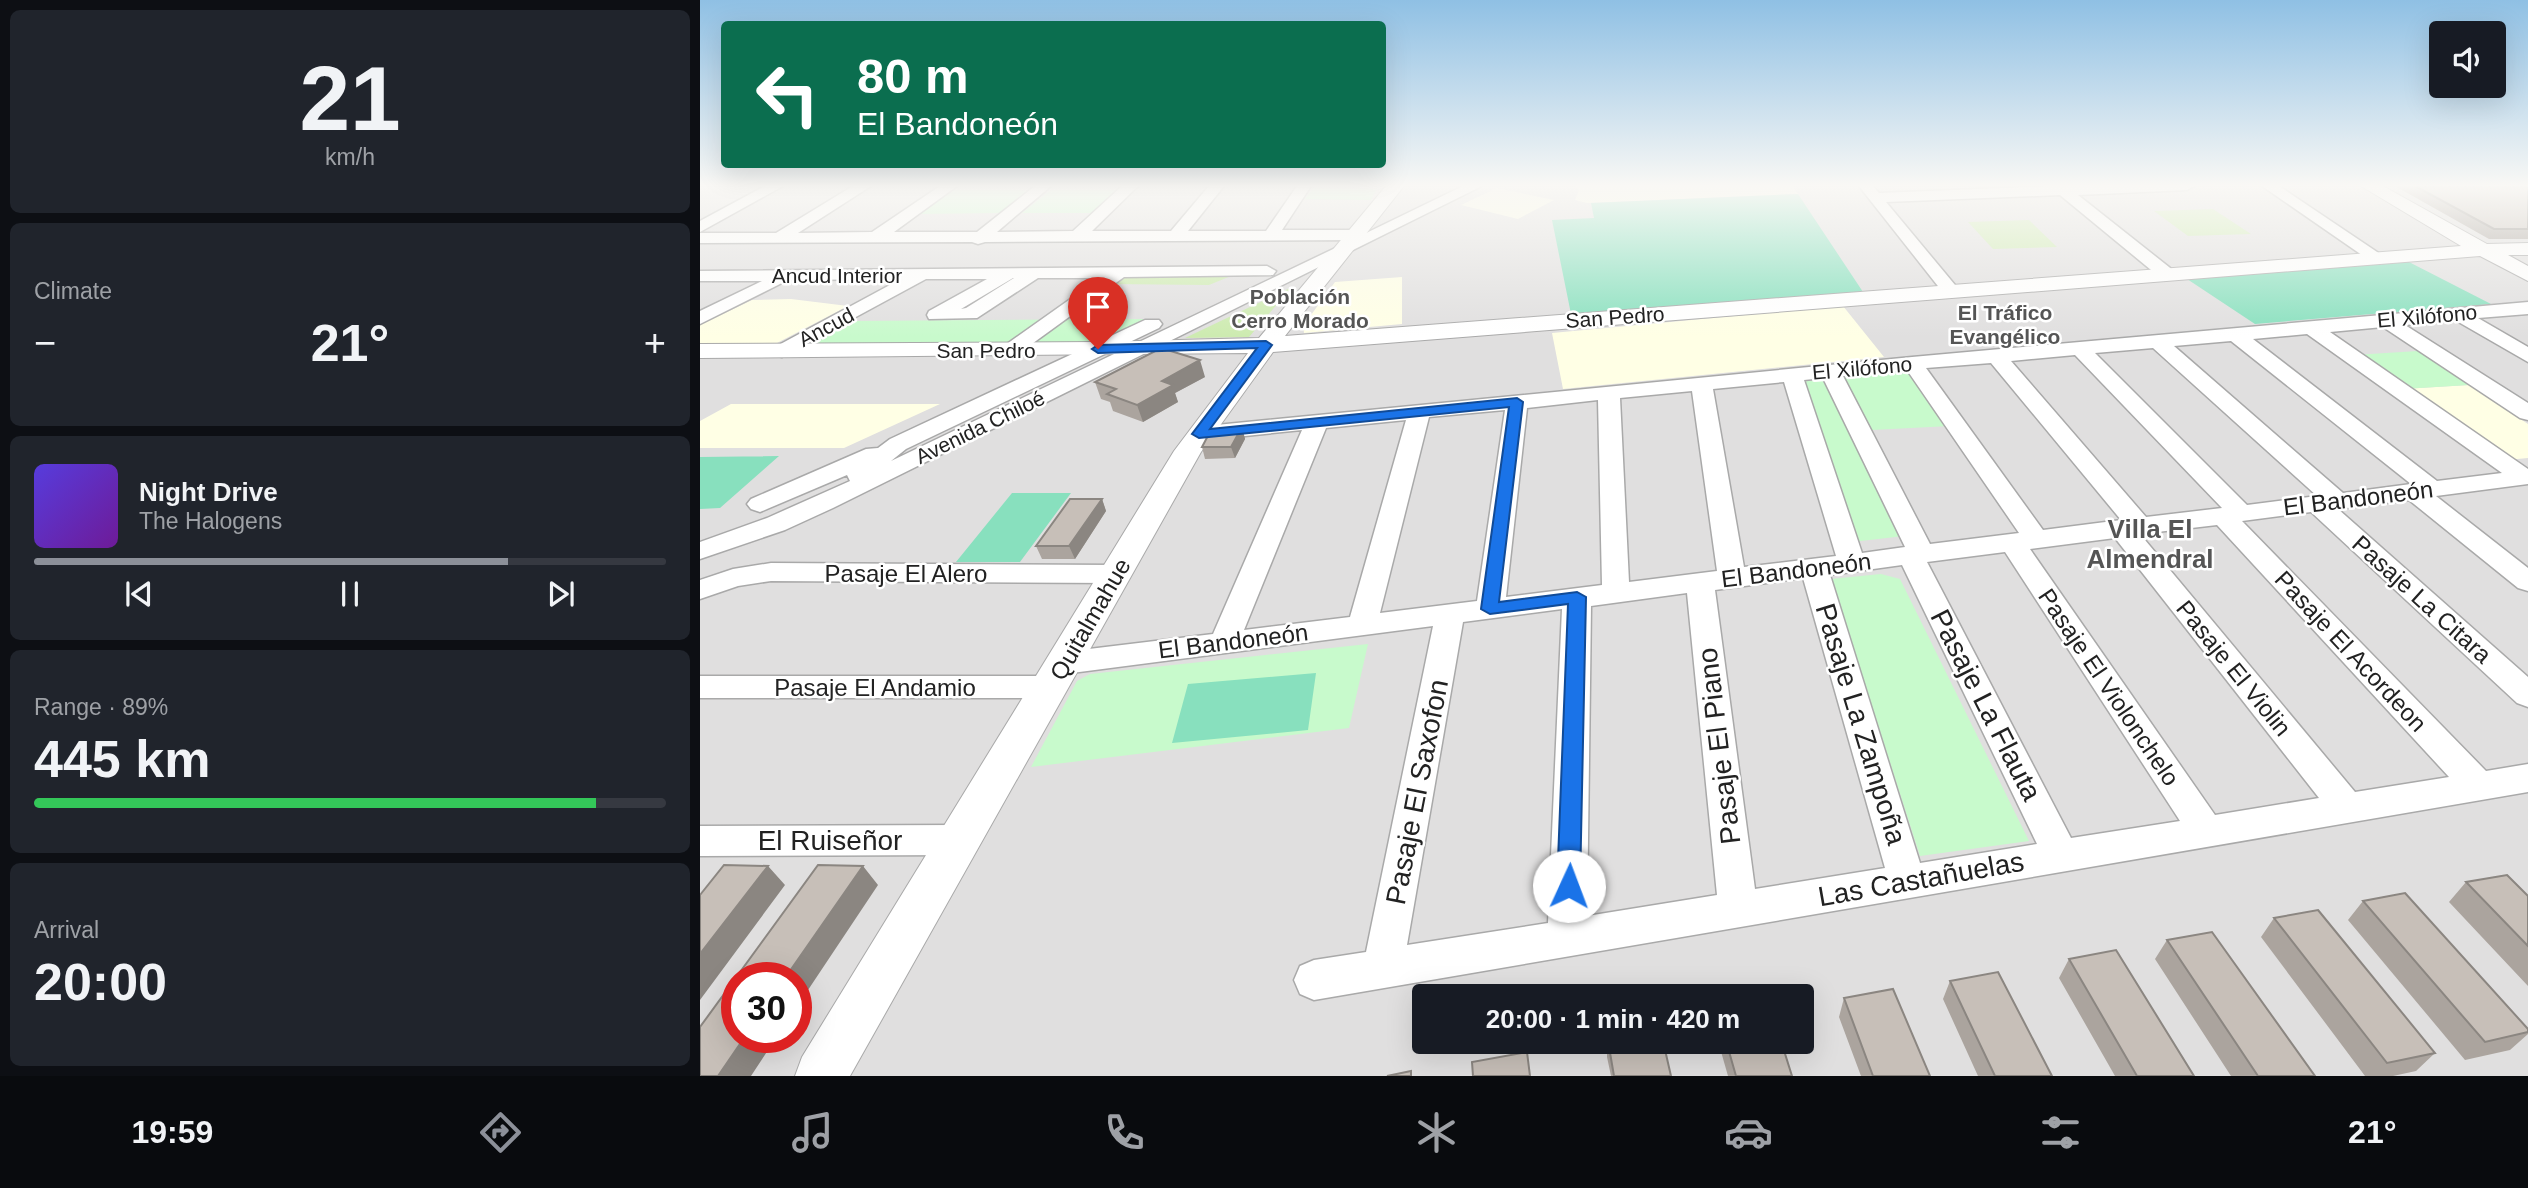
<!DOCTYPE html>
<html lang="en">
<head>
<meta charset="utf-8">
<style>
  :root { --surface:#171b24; --page:#20242c; --text:#f1f3f6; --muted:#9ea1a6; --line:#363941; --accent:#8c9099 }
  body { margin:0; font-family:Helvetica,sans-serif; background:var(--page); color:var(--text); height:100vh; display:flex; flex-direction:column; font-size:26px; white-space:nowrap }
  * { box-sizing:border-box; margin:0 }
  p { font-size:23px; color:var(--muted) }
  .icon { flex:none; width:38px; height:38px; fill:none; stroke:currentColor; stroke-width:2; stroke-linecap:round; stroke-linejoin:round }
  .map { position:relative; flex:1; overflow:hidden }
  .side { display:flex; flex-direction:column; gap:10px; padding:10px; background:#0d0f14; width:700px }
  .side>* { flex:none }
  .hud { position:absolute; left:21px; top:21px; width:665px; height:147px; border-radius:7px; box-shadow:0 7px 28px #0002; background:#0b6e4f; color:#fff; overflow:hidden }
  .buttons { position:absolute; left:1729px; top:21px; display:grid; gap:14px }
  .buttons a { display:grid; place-items:center; width:77px; height:77px; border-radius:7px; background:var(--surface); box-shadow:0 7px 28px #0002; font-size:35px }
  .speed { position:absolute; left:21px; top:962px; display:flex; gap:14px; font-size:35px; font-weight:700; text-align:center }
  .speed>* { display:grid; place-content:center; width:91px; height:91px; border-radius:50%; background:var(--surface); box-shadow:0 7px 28px #0002; line-height:1 }
  .speed .limit { border:10px solid #d22; background:#fff; color:#111 }
  .pin { position:absolute; display:grid; place-items:center; width:60px; height:60px; color:#fff; margin:-72px -30px; border-radius:50% 50% 50% 0; rotate:-45deg; box-shadow:0 0 7px #0007 }
  .pin .icon { rotate:45deg }
  .me { position:absolute; width:77px; margin:-38px; rotate:2deg; stroke-linejoin:round; filter:drop-shadow(0 0 5px #0008) }
  .turn { display:flex; align-items:center; gap:24px; height:147px; padding:0 21px; font-size:32px }
  .turn .icon { width:91px; height:91px; stroke-width:2.5 }
  .turn b { display:block; font-size:49px; line-height:60px }
  .big { font-size:52px; font-weight:600; line-height:1.1 }
  .side .widget { flex:1; display:flex; flex-direction:column; justify-content:center; gap:10px; min-width:0; padding:0 24px; border-radius:10px; background:var(--page) }
  .side .dial { align-items:center; gap:0 }
  .dial b { font-size:91px; line-height:1 }
  .song { display:flex; align-items:center; gap:21px }
  .cover { width:84px; height:84px; border-radius:10px; background:linear-gradient(135deg,hsl(250 70% 55%),hsl(280 70% 35%)) }
  .played { height:7px; border-radius:4px; background:linear-gradient(90deg,var(--accent) 75%,var(--line) 75%) }
  .keys { display:flex; justify-content:space-around; direction:ltr }
  .heat { display:flex; justify-content:space-between; align-items:center; font-size:38px; direction:ltr }
  .charge { height:10px; border-radius:5px; background:linear-gradient(90deg,#34c759 89%,var(--line) 0) }
  .trip { position:absolute; left:712px; top:984px; width:402px; height:70px; border-radius:7px; background:var(--surface); box-shadow:0 7px 28px #0002; font-weight:600; line-height:70px; text-align:center }
  .tab-bar { display:flex; height:112px; justify-content:space-around; align-items:center; background:#090b0e; color:var(--muted) }
  .tab-bar .icon { width:49px; height:49px }
  .tab-bar .selected { color:var(--accent) }
  .tab-bar b { font-size:32px; color:var(--text) }
  main { display:flex; flex:1; min-height:0 }
  .map>svg:first-child { display:block }
  .residential { fill:#e0dfdf; fill-rule:evenodd }
  .education { fill:#ffffe5 }
  .grass { fill:#cdebb0 }
  .park { fill:#c8facc }
  .pitch { fill:#88e0be }
  .lines { fill:none; stroke-linecap:round; stroke-linejoin:round }
  .minor-casing { stroke:#a9a9a9; stroke-width:3 }
  .tertiary-casing { stroke:#a9a9a9; stroke-width:2 }
  .minor { fill:#fff; fill-rule:evenodd }
  .tertiary { fill:#fff; fill-rule:evenodd }
  .wall { fill:#aba49e }
  .shaded-wall { fill:#8b8681 }
  .building { fill:#c7bfb8; stroke:#8b8681; stroke-width:2 }
  .route { fill:#1a73e8; stroke:#114b97; stroke-width:2 }
  .labels { text-anchor:middle; dominant-baseline:central; stroke-width:5; stroke-linejoin:round; paint-order:stroke }
  .far-street-label { font-size:21px; fill:#222; stroke:#fff }
  .far-neighbourhood-label { font-size:21px; font-weight:bold; fill:#555; stroke:#fff }
  .street-label { font-size:24px; fill:#222; stroke:#fff }
  .neighbourhood-label { font-size:26px; font-weight:bold; fill:#555; stroke:#fff }
  .near-street-label { font-size:28px; fill:#222; stroke:#fff }
</style>
</head>
<body>
<main>
<section class="side">
<div class="widget dial"><b>21</b><p>km/h</p></div>
<div class="widget"><p>Climate</p>
<div class="heat"><a>−</a><b class="big">21°</b><a>+</a></div>
</div>
<div class="widget">
<div class="song"><i class="cover"></i><div><b>Night Drive</b><p>The Halogens</p></div></div>
<div class="played"></div>
<div class="keys"><svg class="icon" aria-label="previous" viewBox="0 0 24 24"><path d="M18 5L8 12l10 7zM5 5v14"/></svg><svg class="icon" aria-label="pause" viewBox="0 0 24 24"><path d="M8 5v14M16 5v14"/></svg><svg class="icon" aria-label="next" viewBox="0 0 24 24"><path d="M6 5l10 7-10 7zM19 5v14"/></svg></div>
</div>
<div class="widget"><p>Range · 89%</p><b class="big">445 km</b><div class="charge"></div></div>
<div class="widget"><p>Arrival</p><b class="big">20:00</b></div>
</section>
<div class="map">
<svg width="1828" height="1076" viewBox="0 0 1828 1076">
  <rect width="100%" height="100%" fill="#f2efe9"/>
  <path class="residential" d="M0,186H1828V1076H0ZM37,978H96V1038H37ZM724,996H1102V1041H724Z"/>
  <path class="education" d="M874,186H1092L1098,194L887,203L875,200L879,190Z
    M797,188L854,200L818,219L761,205Z
    M702,277V324L604,333L603,326L635,282Z
    M91,299L148,306L77,343L0,344V325L52,300Z
    M1143,306L1184,357L863,389L852,333Z
    M1769,385L1828,424V458L1807,460L1703,389Z
    M31,404H240L144,448H0V421Z"/>
  <path class="grass" d="M1513,209L1551,234L1488,236L1454,211Z
    M1329,220L1357,247L1293,249L1268,222Z
    M531,276L509,285L409,284L422,277Z
    M592,287L549,337L485,338Z"/>
  <path class="park" d="M613,188L677,189L671,200L605,199Z
    M253,190H322L327,192L300,213L218,214Z
    M351,190H423L398,213H322Z
    M445,319L391,345L100,347L149,321Z
    M1718,351L1769,385L1703,389L1654,355Z
    M1208,373L1250,426L1172,430L1143,377Z
    M1107,381H1123L1204,536L1152,542L1102,385Z
    M1181,574L1200,579L1329,841L1220,856L1131,579Z
    M668,644L649,728L331,767L377,681L390,674Z"/>
  <path class="pitch" d="M1098,194L1163,292L871,314L852,220L894,218L891,203Z
    M1707,261L1791,304L1555,324L1484,277Z
    M79,456L20,508L0,509V457Z
    M312,493H371L320,562H256Z
    M616,673L608,730L472,743L488,684Z"/>
  <g class="lines">
    <g class="minor-casing">
      <path id="minor" d="M65,186H83L0,232V221Z
        M153,186H171L98,233L172,232L240,186H257L194,232H277L335,186H351L297,232L373,231L422,186H438L392,231H471L509,186H524L488,231H566L597,186H611L582,230H651L657,232L658,237L763,186H782L133,508L85,530L0,559V542L67,518L150,481L147,475L60,512L51,509L47,504L51,499L166,449L178,448L190,439L445,320H459L462,324L459,328L206,449L191,461L652,240L285,242L278,244L272,242L0,243V233H76Z
        M1159,186H1173L1179,193L1351,186H1494L1487,190L1378,195L1474,271L1477,275L1474,279H1462L1360,195L1186,202L1260,291L1251,296L1245,295Z
        M1562,186H1579L1686,258L1684,262H1672Z
        M567,266L576,271L573,275L424,277L318,354H304L301,350L304,346L400,278H338L277,318L229,319L227,315L229,311L287,279H226L82,357L75,355L72,351L75,347L201,279L88,280L0,324V311L62,281H0V271ZM313,278H314L266,308L261,309Z
        M1828,302V314L1778,318L1828,347V362L1755,320L1705,325L1828,403V420L1820,418L1683,327L1630,332L1828,469V484L1736,496L1828,568V591L1818,588L1709,500L1638,509L1828,677V707L1817,703L1611,512L1542,521L1786,771L1828,764V792L614,1000L600,994L594,980L600,966L614,960L666,952L733,626L364,674L353,671L349,663L353,655L364,652L513,634L602,430L506,440L498,438L495,433L498,428L506,426L1212,357ZM1607,334L1802,473L1737,481L1553,339ZM1531,341L1711,484L1643,493L1474,346ZM1453,348L1617,496L1547,505L1395,353ZM1375,355L1522,508L1446,517L1311,361ZM1291,363L1421,520L1343,530L1226,368ZM1207,370L1319,533L1230,544L1143,376ZM1123,378L1205,547L1162,553L1104,380ZM1084,382L1136,556L1044,567L1013,389ZM992,391L1017,571L929,582L920,398ZM898,400L902,585L806,597L827,408ZM805,410L777,601L680,613L729,417ZM706,420L650,617L544,630L626,428ZM1517,525L1749,777L1655,792L1440,534ZM1415,538L1619,798L1515,815L1330,549ZM1305,552L1480,821L1371,838L1227,562ZM1202,565L1337,844L1220,863L1130,575ZM1103,578L1185,868L1055,889L1015,590ZM987,593L1017,895L887,916L891,606ZM862,609L848,923L707,945L763,622Z
        M71,563L416,565L426,568L430,574L426,580L416,583L71,581L38,586L0,599V580L33,569Z
        M0,676H349L360,679L365,687L360,695L349,698H0Z
        M260,825L273,829L278,840L273,851L260,855L0,856V826Z"/>
    </g>
    <g class="tertiary-casing">
      <path id="tertiary" d="M686,186H704L585,336L1761,246L1661,186H1683L1787,244L1828,243V255H1808L1828,266V281L1780,256L573,352L501,452L150,1076H95L102,1057L474,451L548,353L0,358V344L398,342L559,338Z"/>
    </g>
    <use href="#minor" class="minor"/>
    <use href="#tertiary" class="tertiary"/>
  </g>
  <path class="wall" d="M1695,186H1828V239H1789Z
    M505,377L475,393L478,402L443,422L413,411L410,402L401,399L395,382Z
    M542,427L545,439L535,458L505,459L502,447Z
    M402,499L406,511L375,559H342L336,546Z
    M1766,882L1828,896V986L1749,902Z
    M1663,901L1828,1029V1034L1810,1050L1765,1060L1648,920Z
    M1574,918L1735,1053L1716,1071L1693,1076H1665L1561,937Z
    M1467,940L1615,1076H1531L1455,959Z
    M1369,959L1494,1076H1415L1359,978Z
    M1250,981L1352,1076H1278L1243,999Z
    M1144,998L1230,1076H1161L1139,1017Z
    M907,1041L971,1076H911L907,1057Z
    M1018,1041H1081L1092,1076H1028Z"/>
  <path class="shaded-wall" d="M500,360L505,377L475,393L478,402L443,422L437,405L462,381Z
    M542,427L545,439L535,458L531,447Z
    M402,499L406,511L375,559L369,546Z
    M68,866L85,885L0,1000V954Z
    M163,866L178,885L96,1008V978H85Z
    M44,1038H76L51,1076H18Z"/>
  <path class="building" d="M1715,186H1828V229H1794Z
    M461,348L500,360L462,381L473,385L437,405L407,394L416,389L395,382Z
    M542,427L531,447H502L511,430Z
    M370,499H402L369,546H336Z
    M24,865L68,866L0,954V895Z
    M118,865L163,866L85,978H37V1038H44L18,1076H0V1027Z
    M1807,875L1828,896V946L1766,882Z
    M1705,893L1828,1029V1032L1785,1042L1663,901Z
    M1618,910L1735,1053L1687,1063L1574,918Z
    M1512,932L1615,1076H1558L1467,940Z
    M1416,950L1494,1076H1437L1369,959Z
    M1298,972L1352,1076H1295L1250,981Z
    M1193,989L1230,1076H1173L1144,998Z
    M908,1041H963L971,1076H914Z
    M1026,1041H1081L1092,1076H1036Z
    M827,1052L830,1076H773L772,1062Z
    M711,1071V1076H687Z"/>
  <linearGradient id="sky" x2="0" y2="1"><stop stop-color="#8fc0e4"/><stop offset="0.55" stop-color="#f9f8f5"/><stop offset="1" stop-color="#f9f8f5" stop-opacity="0"/></linearGradient>
  <rect width="1828" height="337" fill="url(#sky)"/>
  <path class="route" d="M566,341L572,345L510,429L817,398L823,402L799,602L877,592L886,597L880,886L877,893L869,896L860,893L857,886L868,604L790,614L781,609L809,407L499,438L492,434L557,348L398,353L392,349L398,345Z"/>
  <g class="labels">
    <g class="far-street-label">
      <text x="137" y="275">Ancud Interior</text>
      <text transform="translate(1727 316) rotate(-5)">El Xilófono</text>
      <text transform="translate(915 317) rotate(-4)">San Pedro</text>
      <text transform="translate(126 327) rotate(-28)">Ancud</text>
      <text x="286" y="350">San Pedro</text>
      <text transform="translate(1162 368) rotate(-5)">El Xilófono</text>
      <text transform="translate(280 427) rotate(-26)">Avenida Chiloé</text>
    </g>
    <g class="far-neighbourhood-label">
      <text x="600" y="296">Población<tspan x="600" dy="24">Cerro Morado</tspan></text>
      <text x="1305" y="312">El Tráfico<tspan x="1305" dy="24">Evangélico</tspan></text>
    </g>
    <g class="street-label">
      <text transform="translate(1658 498) rotate(-7)">El Bandoneón</text>
      <text transform="translate(1096 570) rotate(-7)">El Bandoneón</text>
      <text x="206" y="573">Pasaje El Alero</text>
      <text transform="translate(1722 599) rotate(42)">Pasaje La Citara</text>
      <text transform="translate(390 619) rotate(-60)">Quitalmahue</text>
      <text transform="translate(533 641) rotate(-7)">El Bandoneón</text>
      <text transform="translate(1651 651) rotate(47)">Pasaje El Acordeon</text>
      <text transform="translate(1534 668) rotate(51)">Pasaje El Violin</text>
      <text x="175" y="687">Pasaje El Andamio</text>
      <text transform="translate(1409 687) rotate(56)">Pasaje El Violonchelo</text>
    </g>
    <g class="neighbourhood-label">
      <text x="1450" y="529">Villa El<tspan x="1450" dy="30">Almendral</tspan></text>
    </g>
    <g class="near-street-label">
      <text transform="translate(1286 705) rotate(63)">Pasaje La Flauta</text>
      <text transform="translate(1161 724) rotate(73)">Pasaje La Zampoña</text>
      <text transform="translate(1019 746) rotate(-97)">Pasaje El Piano</text>
      <text transform="translate(717 792) rotate(-79)">Pasaje El Saxofon</text>
      <text x="130" y="840">El Ruiseñor</text>
      <text transform="translate(1221 879) rotate(-10)">Las Castañuelas</text>
    </g>
  </g>
</svg>
<div class="buttons">
<a><svg class="icon" aria-label="sound" viewBox="0 0 24 24"><path d="M4 9h4l5-4v14l-5-4H4zM17 9q2 3 0 6"/></svg></a>
</div>
<div class="speed"><div class="limit">30</div></div>
<div class="pin" style="left:398px;top:349px;background:#d93025"><svg class="icon" aria-label="arrive" viewBox="0 0 24 24"><path d="M6 21V4h12l-3 4 3 4H6"/></svg></div>
<svg class="me" style="left:869px;top:886px" viewBox="-20 -20 40 40"><circle r="19" fill="#fff"/><path d="M0-13L10 11 0 6-10 11z" fill="#1a73e8"/></svg>
<div class="trip">20:00 · 1 min · 420 m</div>
<div class="hud">
<div class="turn"><svg class="icon" aria-label="left" viewBox="0 0 24 24"><path d="M17 20v-9H6M10 6l-5 5 5 5"/></svg><div><b>80 m</b>El Bandoneón</div></div>
</div>
</div>
</main>
<nav class="tab-bar">
<b>19:59</b>
<svg class="icon selected" aria-label="directions" viewBox="0 0 24 24"><path d="M12 3l9 9-9 9-9-9zM9 14v-3h6M13 9l2 2-2 2"/></svg>
<svg class="icon" aria-label="music" viewBox="0 0 24 24"><path d="M9 18V5l10-2v13"/><circle cx="6" cy="18" r="3"/><circle cx="16" cy="16" r="3"/></svg>
<svg class="icon" aria-label="phone" viewBox="0 0 24 24"><path d="M5 4h4l2 5-3 2q2 4 5 5l2-3 5 2v4C11 20 4 13 5 4z"/></svg>
<svg class="icon" aria-label="climate" viewBox="0 0 24 24"><path d="M12 3v18M4 7l16 10M4 17L20 7"/></svg>
<svg class="icon" aria-label="car" viewBox="0 0 24 24"><path d="M5 17H2v-5l4-1 3-4h7l3 4 3 1v5h-3M9 17h6M6 11h13"/><circle cx="7" cy="17" r="2"/><circle cx="17" cy="17" r="2"/></svg>
<svg class="icon" aria-label="filters" viewBox="0 0 24 24"><path d="M4 7h16M4 17h16"/><circle cx="9" cy="7" r="2"/><circle cx="15" cy="17" r="2"/></svg>
<b>21°</b>
</nav>
</body>
</html>
